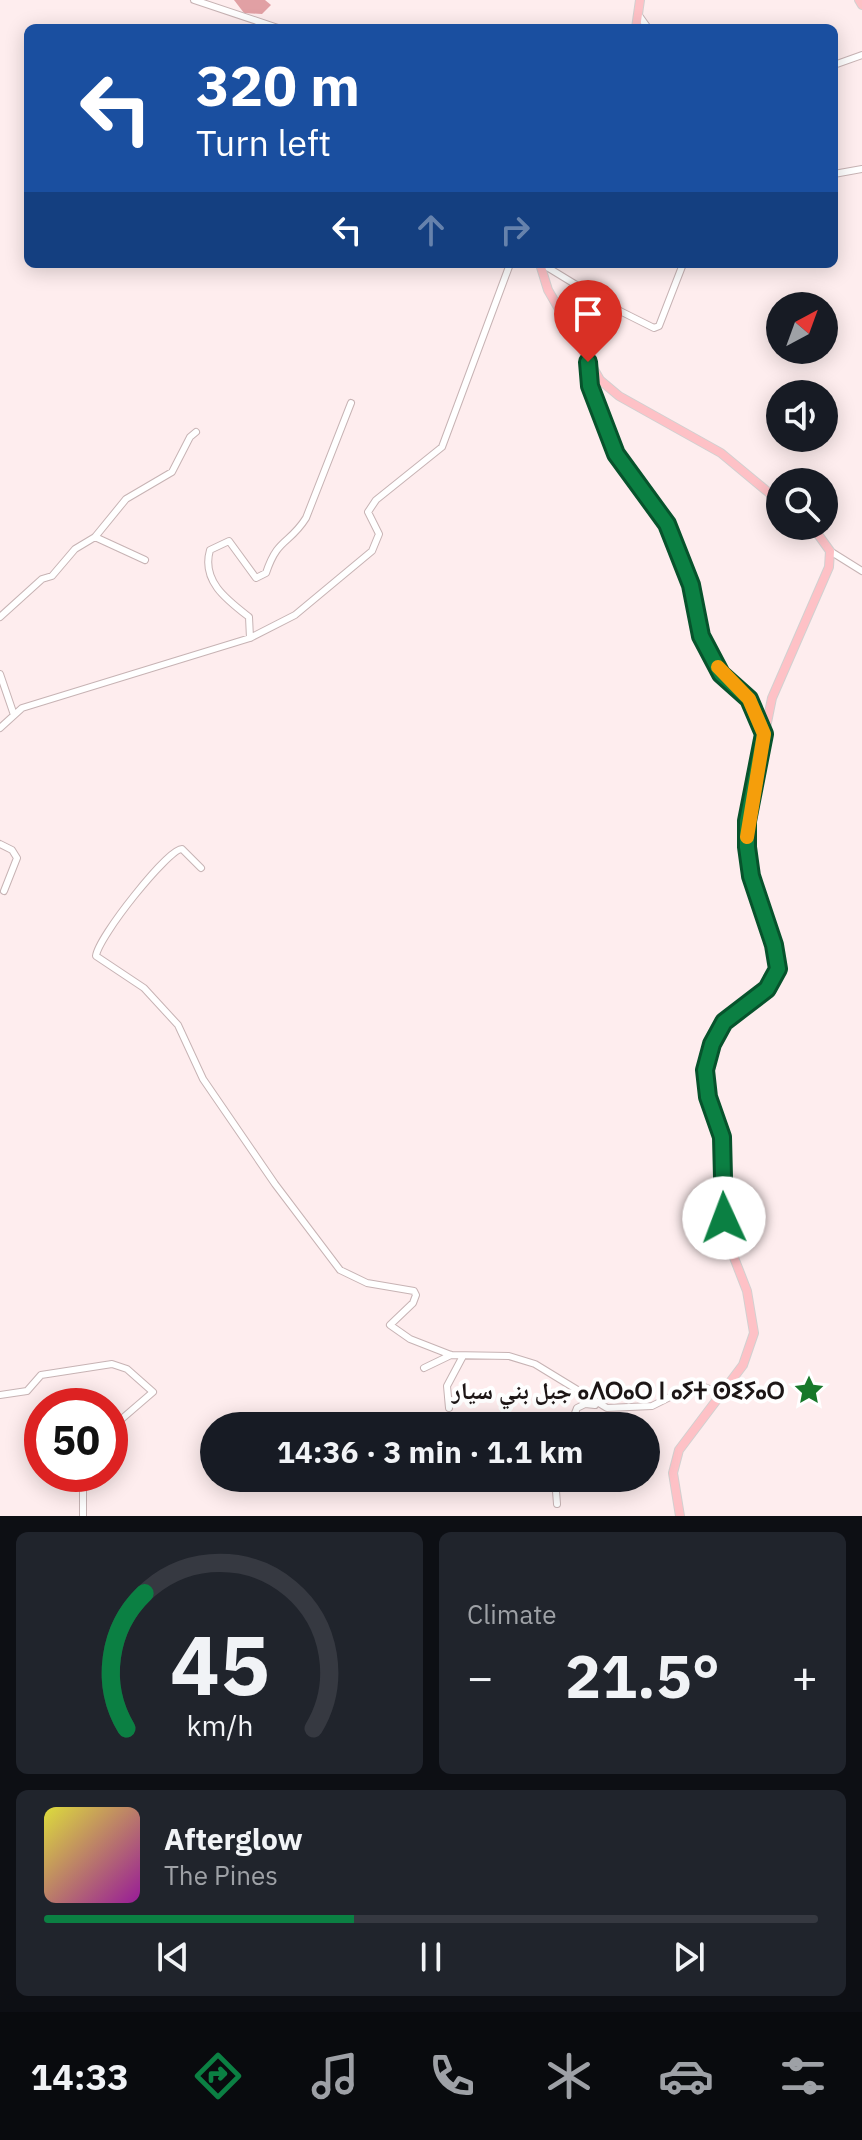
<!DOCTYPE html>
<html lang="en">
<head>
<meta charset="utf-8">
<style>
  :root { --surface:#171b24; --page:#20242c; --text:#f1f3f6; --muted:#9ea1a6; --line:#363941; --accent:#0b8043 }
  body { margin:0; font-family:"IBM Plex Sans","Noto Naskh Arabic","Noto Sans Tifinagh",sans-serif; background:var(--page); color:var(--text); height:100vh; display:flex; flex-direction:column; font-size:30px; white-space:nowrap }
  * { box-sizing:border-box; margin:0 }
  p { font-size:26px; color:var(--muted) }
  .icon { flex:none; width:44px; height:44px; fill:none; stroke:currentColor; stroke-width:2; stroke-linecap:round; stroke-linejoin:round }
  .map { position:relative; height:1516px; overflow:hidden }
  .panel { display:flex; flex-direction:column; gap:16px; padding:16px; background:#0d0f14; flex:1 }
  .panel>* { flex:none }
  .guide { position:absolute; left:24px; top:24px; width:814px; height:244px; border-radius:12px; box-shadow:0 4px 20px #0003; background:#1a4fa0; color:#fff; overflow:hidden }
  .needle { width:52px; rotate:41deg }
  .controls { position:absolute; left:766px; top:292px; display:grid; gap:16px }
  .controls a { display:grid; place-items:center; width:72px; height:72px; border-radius:50%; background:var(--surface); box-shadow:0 4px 20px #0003; font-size:40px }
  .speed { position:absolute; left:24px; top:1388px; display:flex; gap:16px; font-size:40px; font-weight:700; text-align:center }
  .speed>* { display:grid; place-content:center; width:104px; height:104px; border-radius:50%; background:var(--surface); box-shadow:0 4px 20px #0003; line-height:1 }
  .speed .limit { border:12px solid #d22; background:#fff; color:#111 }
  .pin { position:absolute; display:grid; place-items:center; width:68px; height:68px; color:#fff; margin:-82px -34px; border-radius:50% 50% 50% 0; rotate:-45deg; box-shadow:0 0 8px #0007 }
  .pin .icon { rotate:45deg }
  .me { position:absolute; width:88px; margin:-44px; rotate:358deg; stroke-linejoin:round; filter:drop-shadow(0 0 6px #0008) }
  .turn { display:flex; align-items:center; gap:28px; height:168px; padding:0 40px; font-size:36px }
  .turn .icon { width:104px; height:104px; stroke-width:2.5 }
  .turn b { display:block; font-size:56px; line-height:68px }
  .lanes { display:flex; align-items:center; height:76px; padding:0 40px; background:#0003; justify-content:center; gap:40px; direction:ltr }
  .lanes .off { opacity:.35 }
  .big { font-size:60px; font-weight:700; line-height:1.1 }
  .panel .card { flex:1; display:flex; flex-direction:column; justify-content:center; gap:12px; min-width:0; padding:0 28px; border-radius:12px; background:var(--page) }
  .panel .dial { align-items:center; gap:0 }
  .dial svg { height:208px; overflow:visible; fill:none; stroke:var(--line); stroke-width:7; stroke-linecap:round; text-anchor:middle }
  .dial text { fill:var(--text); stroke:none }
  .song { display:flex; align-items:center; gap:24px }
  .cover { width:96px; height:96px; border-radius:12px; background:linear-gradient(135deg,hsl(60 70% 55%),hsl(300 70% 35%)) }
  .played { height:8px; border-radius:4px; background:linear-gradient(90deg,var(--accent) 40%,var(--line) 40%) }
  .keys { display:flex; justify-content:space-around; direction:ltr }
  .heat { display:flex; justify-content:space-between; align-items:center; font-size:44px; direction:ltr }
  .panel .tiles { flex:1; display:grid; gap:16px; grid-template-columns:1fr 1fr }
  .card:last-child { grid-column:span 2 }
  .trip { position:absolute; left:200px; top:1412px; width:460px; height:80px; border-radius:40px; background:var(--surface); box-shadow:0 4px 20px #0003; font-weight:700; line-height:80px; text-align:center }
  .dock { display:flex; height:128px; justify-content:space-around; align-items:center; background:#090b0e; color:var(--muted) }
  .dock .icon { width:56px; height:56px }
  .dock .selected { color:var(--accent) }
  .dock b { font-size:36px; color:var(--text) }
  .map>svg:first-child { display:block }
  .water { fill:#e1a0a4 }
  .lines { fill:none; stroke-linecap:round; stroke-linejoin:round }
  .minor-casing { stroke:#c7b3b4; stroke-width:8 }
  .major-casing { stroke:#d2d0d0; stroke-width:10 }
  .minor { stroke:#fff; stroke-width:6 }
  .major { stroke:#fec1c6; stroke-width:8 }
  .route-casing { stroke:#07532c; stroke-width:20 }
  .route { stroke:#0b8043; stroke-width:14 }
  .slow { stroke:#f59e0b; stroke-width:14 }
  .labels { text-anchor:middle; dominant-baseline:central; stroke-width:8; stroke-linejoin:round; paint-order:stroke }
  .poi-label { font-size:24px; font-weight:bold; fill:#1d1616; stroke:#fff; text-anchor:end }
</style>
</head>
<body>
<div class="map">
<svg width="862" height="1516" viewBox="0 0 862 1516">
  <rect width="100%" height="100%" fill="#feedee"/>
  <path class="water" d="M234,0H265L271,5L262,14L244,13Z"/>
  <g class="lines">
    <g class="minor-casing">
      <path id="minor" d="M194,0L278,28
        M638,14L648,28
        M834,65L862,55
        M834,174L862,169
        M542,264L614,308L654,328L659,326L683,264
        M591,368L587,372L616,454L667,524L691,585L701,636L721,674L749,699L764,734
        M95,537L145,560
        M830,551L862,571
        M0,617L42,579L52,576L75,549L95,537L126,499L172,472L190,437L196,432
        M250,638L249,617C227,600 201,581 210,550L229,541L256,578L266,573C278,537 289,545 306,518L351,403
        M0,674L14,715
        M0,728L22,708L250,638L295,615L372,551L379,534L368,512L376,500L442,447L510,264
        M0,844L12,850L17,858L4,891
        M201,868L182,849C168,849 98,937 96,956L144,988L178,1025L203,1079L275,1184L340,1270L367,1283L414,1291L416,1295L413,1303L390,1325L410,1339L451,1355L509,1356L535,1364L607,1408L652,1406L696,1384L720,1393
        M424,1368L451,1355
        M0,1395L27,1391L41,1375L112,1364L127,1369L153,1392L110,1429
        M449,1408L447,1386L463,1356
        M570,1426L577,1408L585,1404L595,1405
        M555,1478L557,1504
        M83,1516V1474"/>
    </g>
    <g class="major-casing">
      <path id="major" d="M859,0L862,5
        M636,28L640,0
        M540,264L548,290L600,380L619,396L721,453L780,502
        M680,1516L673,1473L679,1450L743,1365L754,1333L747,1291L726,1237L721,1200L722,1137L708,1097L705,1070L712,1044L724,1022L767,989L778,969L774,945L751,876L747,821L772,698L829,567L830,551L812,526"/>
    </g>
    <use href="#minor" class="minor"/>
    <use href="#major" class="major"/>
  </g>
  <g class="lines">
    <g class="route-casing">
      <path id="route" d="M588,362L590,386L616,454L667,524L691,585L701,636L721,674L749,699L764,734L747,821V847L751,876L774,945L778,969L767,989L724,1022L712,1044L705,1070L708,1097L722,1137L724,1218"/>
    </g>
    <use href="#route" class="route"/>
    <path class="slow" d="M718,667L749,699L764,734L747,837"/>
  </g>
  <defs>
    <g id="sight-bare" transform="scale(2.4)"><path d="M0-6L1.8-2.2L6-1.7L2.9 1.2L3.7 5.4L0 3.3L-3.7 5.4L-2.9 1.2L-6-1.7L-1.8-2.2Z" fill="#17782a" stroke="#fff" stroke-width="2.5" paint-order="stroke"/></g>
  </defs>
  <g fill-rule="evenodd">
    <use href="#sight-bare" x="809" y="1390"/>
  </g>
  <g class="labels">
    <g class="poi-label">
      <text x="785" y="1390">جبل بني سيار ⴰⴷⵔⴰⵔ ⵏ ⴰⵢⵜ ⵙⵉⵢⴰⵔ</text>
    </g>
  </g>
</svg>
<div class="controls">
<a><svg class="needle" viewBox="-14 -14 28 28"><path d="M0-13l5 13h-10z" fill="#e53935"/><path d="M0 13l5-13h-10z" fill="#9ea1a6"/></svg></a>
<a><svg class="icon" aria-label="sound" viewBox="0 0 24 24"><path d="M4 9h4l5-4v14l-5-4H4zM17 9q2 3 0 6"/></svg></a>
<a><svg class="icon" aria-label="search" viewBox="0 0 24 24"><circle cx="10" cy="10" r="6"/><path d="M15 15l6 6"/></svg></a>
</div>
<div class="speed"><div class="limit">50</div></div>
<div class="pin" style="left:588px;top:362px;background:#d93025"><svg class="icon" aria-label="arrive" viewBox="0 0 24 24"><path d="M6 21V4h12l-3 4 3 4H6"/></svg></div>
<svg class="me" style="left:724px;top:1218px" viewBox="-20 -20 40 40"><circle r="19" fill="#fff"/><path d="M0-13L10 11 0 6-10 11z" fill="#0b8043"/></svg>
<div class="trip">14:36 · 3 min · 1.1 km</div>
<div class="guide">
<div class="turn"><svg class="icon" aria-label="left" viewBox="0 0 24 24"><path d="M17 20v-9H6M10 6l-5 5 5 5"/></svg><div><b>320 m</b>Turn left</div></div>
<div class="lanes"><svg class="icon" aria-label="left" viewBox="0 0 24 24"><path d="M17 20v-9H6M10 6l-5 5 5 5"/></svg><svg class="icon off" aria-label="ahead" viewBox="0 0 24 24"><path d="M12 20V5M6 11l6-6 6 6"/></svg><svg class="icon off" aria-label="right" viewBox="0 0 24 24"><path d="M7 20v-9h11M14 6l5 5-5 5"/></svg></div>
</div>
</div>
<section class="panel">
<div class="tiles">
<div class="card dial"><svg viewBox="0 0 100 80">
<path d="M14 69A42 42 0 1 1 86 69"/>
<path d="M14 69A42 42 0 0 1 21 17" stroke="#0b8043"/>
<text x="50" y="56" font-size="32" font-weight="700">45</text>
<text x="50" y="72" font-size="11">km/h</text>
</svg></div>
<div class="card"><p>Climate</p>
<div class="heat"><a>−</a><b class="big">21.5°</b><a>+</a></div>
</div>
<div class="card">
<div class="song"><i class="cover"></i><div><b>Afterglow</b><p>The Pines</p></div></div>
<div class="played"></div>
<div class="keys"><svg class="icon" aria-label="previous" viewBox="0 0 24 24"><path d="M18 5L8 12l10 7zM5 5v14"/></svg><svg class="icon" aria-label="pause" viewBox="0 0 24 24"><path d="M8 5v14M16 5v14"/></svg><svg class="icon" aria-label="next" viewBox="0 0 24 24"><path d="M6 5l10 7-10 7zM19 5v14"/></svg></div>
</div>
</div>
</section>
<nav class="dock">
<b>14:33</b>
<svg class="icon selected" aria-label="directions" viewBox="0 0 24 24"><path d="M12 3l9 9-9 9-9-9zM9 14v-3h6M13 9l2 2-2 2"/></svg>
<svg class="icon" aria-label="music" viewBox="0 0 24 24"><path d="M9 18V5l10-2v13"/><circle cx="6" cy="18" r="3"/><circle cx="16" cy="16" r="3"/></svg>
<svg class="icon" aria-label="phone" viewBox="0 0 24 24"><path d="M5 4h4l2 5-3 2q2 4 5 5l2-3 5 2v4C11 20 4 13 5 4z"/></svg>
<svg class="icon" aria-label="climate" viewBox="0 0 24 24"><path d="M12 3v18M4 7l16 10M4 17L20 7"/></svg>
<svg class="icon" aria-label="car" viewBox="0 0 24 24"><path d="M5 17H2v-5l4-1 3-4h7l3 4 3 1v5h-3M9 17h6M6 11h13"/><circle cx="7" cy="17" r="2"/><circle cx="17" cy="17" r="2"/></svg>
<svg class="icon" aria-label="filters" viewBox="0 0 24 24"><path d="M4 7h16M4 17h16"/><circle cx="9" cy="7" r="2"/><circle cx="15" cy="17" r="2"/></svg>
</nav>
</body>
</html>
